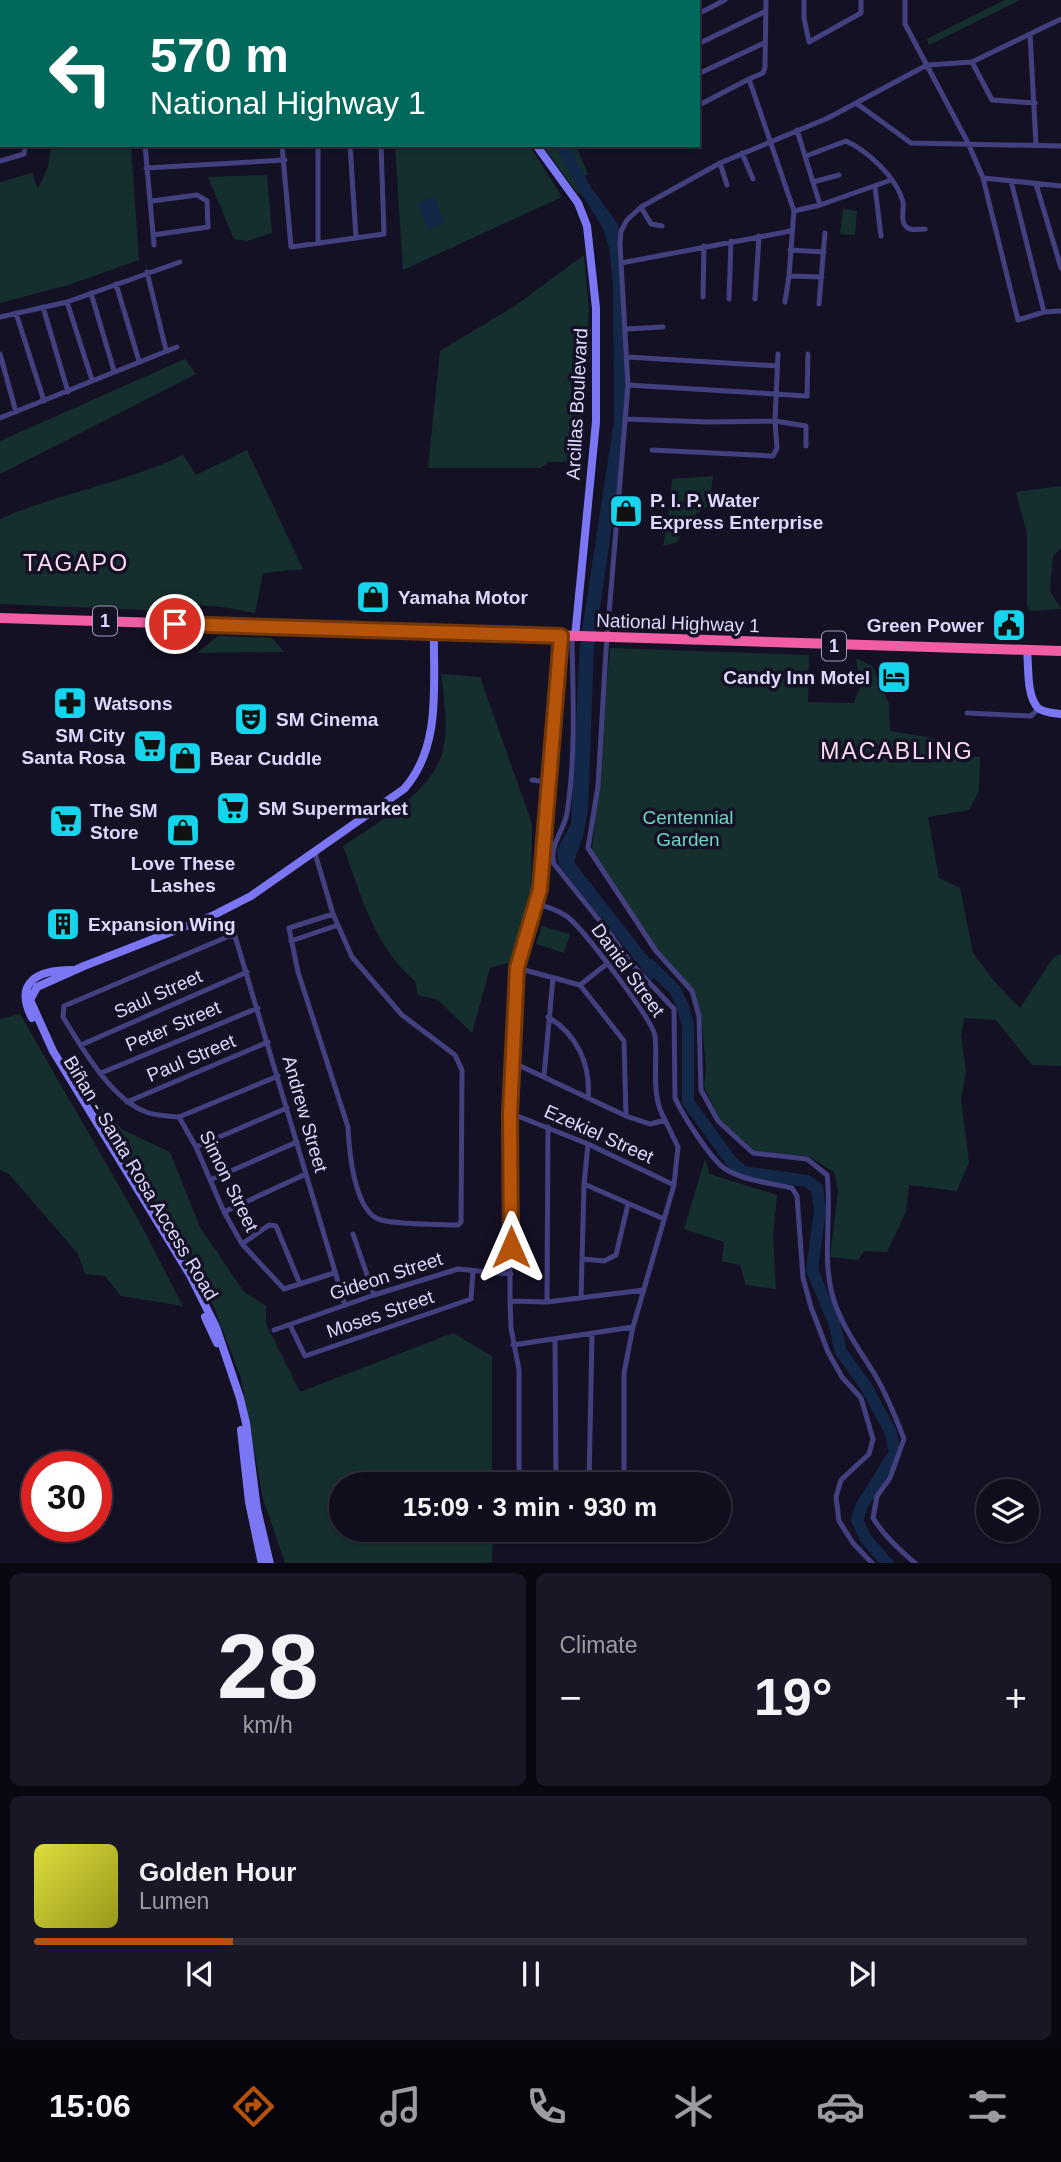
<!DOCTYPE html>
<html lang="en">
<head>
<meta charset="utf-8">
<style>
  :root { --surface:#100d1c; --page:#191625; --text:#f1f3f6; --muted:#9c9ca3; --line:#302d3b; --accent:#b45309 }
  body { margin:0; font-family:Helvetica,sans-serif; background:var(--page); color:var(--text); height:100vh; display:flex; flex-direction:column; font-size:26px; white-space:nowrap }
  * { box-sizing:border-box; margin:0 }
  p { font-size:23px; color:var(--muted) }
  .icon { flex:none; width:38px; height:38px; fill:none; stroke:currentColor; stroke-width:2; stroke-linecap:round; stroke-linejoin:round }
  .map { position:relative; height:1563px; overflow:hidden }
  .details { display:flex; flex-direction:column; gap:10px; padding:10px; background:#09070f; flex:1 }
  .details>* { flex:none }
  .hud { position:absolute; left:0px; top:0px; width:700px; height:147px; box-shadow:0 2px 5px #0004,0 0 0 2px var(--line); background:#00695c; color:#fff; overflow:hidden }
  .fabs { position:absolute; left:976px; top:1479px; display:grid; gap:14px }
  .fabs a { display:grid; place-items:center; width:63px; height:63px; border-radius:50%; background:var(--surface); box-shadow:0 2px 5px #0004,0 0 0 2px var(--line); font-size:35px }
  .speed { position:absolute; left:21px; top:1451px; display:flex; gap:14px; font-size:35px; font-weight:700; text-align:center }
  .speed>* { display:grid; place-content:center; width:91px; height:91px; border-radius:50%; background:var(--surface); box-shadow:0 2px 5px #0004,0 0 0 2px var(--line); line-height:1 }
  .speed .limit { border:10px solid #d22; background:#fff; color:#111 }
  .pin { position:absolute; display:grid; place-items:center; width:60px; height:60px; color:#fff; margin:-30px; border:4px solid #fff; border-radius:50%; box-shadow:0 2px 7px #0007 }
  .me { position:absolute; width:77px; margin:-38px; rotate:0deg; stroke-linejoin:round; filter:drop-shadow(0 0 5px #0008) }
  .turn { display:flex; align-items:center; gap:24px; height:147px; padding:0 35px; font-size:32px }
  .turn .icon { width:91px; height:91px; stroke-width:2.5 }
  .turn b { display:block; font-size:49px; line-height:60px }
  .big { font-size:52px; font-weight:700; line-height:1.1 }
  .details .card { flex:1; display:flex; flex-direction:column; justify-content:center; gap:10px; min-width:0; padding:0 24px; border-radius:10px; background:var(--page) }
  .details .dial { align-items:center; gap:0 }
  .dial b { font-size:91px; line-height:1 }
  .song { display:flex; align-items:center; gap:21px }
  .cover { width:84px; height:84px; border-radius:10px; background:linear-gradient(135deg,hsl(60 70% 55%),hsl(60 70% 35%)) }
  .played { height:7px; border-radius:4px; background:linear-gradient(90deg,var(--accent) 20%,var(--line) 20%) }
  .keys { display:flex; justify-content:space-around; direction:ltr }
  .heat { display:flex; justify-content:space-between; align-items:center; font-size:38px; direction:ltr }
  .details .tiles { flex:1; display:grid; gap:10px; grid-template-columns:1fr 1fr }
  .card:last-child { grid-column:span 2 }
  .trip { position:absolute; left:329px; top:1472px; width:402px; height:70px; border-radius:35px; background:var(--surface); box-shadow:0 2px 5px #0004,0 0 0 2px var(--line); font-weight:700; line-height:70px; text-align:center }
  .dock { display:flex; height:112px; justify-content:space-around; align-items:center; background:#06050b; color:var(--muted) }
  .dock .icon { width:49px; height:49px }
  .dock .on { color:var(--accent) }
  .dock b { font-size:32px; color:var(--text) }
  .map>svg:first-child { display:block }
  .green { fill:#152f2e }
  .water { fill:#132748 }
  .lines { fill:none; stroke-linecap:round; stroke-linejoin:round }
  .river { stroke:#132748; stroke-width:12 }
  .street { stroke:#434080; stroke-width:5 }
  .secondary { stroke:#7b77f4; stroke-width:8 }
  .highway { stroke:#f25da4; stroke-width:10 }
  .route-casing { stroke:#753606; stroke-width:18 }
  .route { stroke:#b45309; stroke-width:12 }
  .labels { text-anchor:middle; dominant-baseline:central; stroke-width:7; stroke-linejoin:round; paint-order:stroke }
  .shield { fill:#151125; stroke:#a19cbc; stroke-width:2 }
  .shield-label { font-size:18px; font-weight:bold; fill:#ddd8fc }
  .street-label { font-size:19px; fill:#ddd8fc; stroke:#151125 }
  .poi-label { font-size:19px; font-weight:bold; fill:#ddd8fc; stroke:#151125; text-anchor:start }
  .park-label { font-size:19px; fill:#6ad7bc; stroke:#151125 }
  .quarter-label { font-size:23px; letter-spacing:2px; fill:#fcdaf0; stroke:#151125 }
</style>
</head>
<body>
<div class="map">
<svg width="1061" height="1564" viewBox="0 0 1061 1564">
  <rect width="100%" height="100%" fill="#151125"/>
  <path class="green" d="M225,0H444L445,2H225Z
    M1005,0H1020L929,45L927,39Z
    M51,145H131L139,260L68,285L0,303V182L32,173L38,189L48,167Z
    M395,145H529L562,197L403,270Z
    M542,145H576L588,175L580,177L586,191L578,194Z
    M267,175L272,233L247,241L234,239L208,177Z
    M843,209L857,211L855,235L840,234Z
    M584,255L589,311L579,462H549L540,468H428L440,351L516,305Z
    M185,359L196,374L0,474V441Z
    M247,450L303,569L263,573L255,613C228,608 196,600 170,611L0,604V519C59,493 125,483 183,455L196,475Z
    M713,476L709,505L685,522L678,542L663,546L668,523L672,479Z
    M1061,486V548L1053,556L1050,591L1061,609L1030,611L1027,606V533L1016,492Z
    M218,636L272,638L284,652L197,653Z
    M610,648L809,655L808,702L854,703L860,687L856,658L872,666L889,704L890,731L933,738L946,755L980,757L979,791L969,810L928,817L939,878L960,888L973,953L994,981L1020,1008L1053,958L1061,954V1066L1032,1065L996,1020L964,1018L961,1036L966,1071L961,1099L969,1162L957,1191L909,1185L906,1212L887,1252L864,1251L858,1260L830,1257L838,1191L834,1172L808,1156L755,1151L719,1119L704,1086L706,1067L701,1015L693,990L654,951L592,850Z
    M441,674L480,677L532,824L531,896L511,962L490,968L472,1033L438,1000L418,995L415,981C374,946 361,895 343,846C378,822 437,791 444,745C448,722 444,697 441,674Z
    M542,926L570,934L564,953L536,944Z
    M20,1014L138,1219L183,1306L121,1296L105,1276L85,1274L78,1254L9,1174L0,1170V1019Z
    M77,1081L123,1130L170,1152L200,1227L244,1292L266,1306V1324L300,1392L453,1333L492,1356V1484H341V1530H493L492,1563H285L263,1499L241,1378L213,1305Z
    M705,1159L710,1174L777,1195L773,1236L776,1289L746,1285L740,1265L722,1261L724,1242L684,1229Z"/>
  <path class="water" d="M597,195L618,224L626,378L622,459L594,647L588,810L583,836L574,862L662,975L651,980L559,866L557,850L571,824L580,644L614,421L613,284L609,247L603,228L586,201Z
    M434,197L444,223L428,229L418,203Z"/>
  <g class="lines">
    <path class="river" d="M461,0L462,2
      M562,145L586,191L601,211
      M649,964L675,990L683,1007L688,1026V1102L731,1161L743,1172L807,1181L817,1188L820,1210L812,1270L834,1322L841,1352L866,1386L891,1433L895,1453L862,1505L857,1520L866,1539L888,1564"/>
    <path class="street" d="M56,0H69
      M102,0V2
      M135,0V2
      M209,0V2
      M682,0V2
      M766,0L765,67L763,73L749,79L794,211L820,205L891,180
      M804,0V18L809,42L861,13V0
      M905,0V24L968,143L983,178L1018,320L1044,312L1061,311
      M698,14L725,0
      M1,32L2,35
      M1030,34L1036,145
      M698,44L764,12
      M972,62L992,100L1035,103
      M0,67L2,66
      M698,74L764,43
      M0,100L2,99
      M856,103L911,143L1061,146
      M701,104L749,79
      M797,130L820,205
      M145,145L154,245
      M282,145L291,247L384,234L381,145
      M318,145V242
      M350,145L356,237
      M742,153L753,179
      M806,156L846,141C868,151 897,178 903,202C904,208 901,218 904,224C908,232 918,229 925,229
      M0,161L24,154L25,145
      M720,163L727,185
      M146,168L285,160
      M983,178L1061,186
      M1011,181L1044,312
      M813,182L839,175
      M1036,184L1061,268
      M875,187L881,236
      M152,201L197,195L207,201L208,227L153,235
      M641,207L651,224L662,226
      M790,250L824,252
      M621,263L791,231
      M147,272L166,350
      M789,276L822,277
      M116,284L139,361
      M91,293L114,371
      M703,297L704,246
      M729,299L731,241
      M755,299L759,236
      M67,302L92,380
      M785,302L789,276L794,211
      M819,304L825,233
      M43,307L68,392
      M16,313L44,401
      M0,317L67,302L180,262
      M626,329L663,327
      M0,354L16,412
      M627,357L777,366
      M628,385L807,396L808,354
      M0,418L177,347
      M625,419L708,422L775,421L806,426V446
      M652,450L773,456L777,448L775,421L778,354
      M575,637L572,640C573,697 576,756 567,813C564,831 549,844 554,864L611,935L630,962L674,1009L675,1098C682,1114 712,1162 727,1170C746,1181 771,1183 792,1188L797,1196L803,1278L811,1307L828,1352L842,1377L861,1398L873,1439L869,1454L841,1480L836,1497L839,1521L853,1543L873,1564
      M967,713L1031,716L1039,708
      M532,780L548,782
      M315,853L333,914L352,957L402,1015L455,1055L462,1070L461,1222L458,1225C435,1224 402,1225 381,1220C354,1213 349,1150 348,1127L298,972L289,928L333,914
      M536,903C547,907 562,911 570,919C585,932 653,1020 655,1036C658,1064 650,1095 665,1120
      M291,941L338,925
      M517,968L580,985L608,963
      M580,985L624,1041L626,1116
      M548,1017C577,1034 591,1065 588,1098
      M81,1045L247,972
      M512,1062L626,1116L650,1124L665,1120L678,1147L674,1185L633,1327L624,1373V1484
      M101,1073L258,1008
      M544,1076L553,978
      M127,1102L268,1042
      M510,1113L588,1144L674,1185
      M179,1117L278,1076
      M196,1147L287,1108
      M210,1180L297,1142
      M584,1184L664,1219
      M224,1212L306,1174
      M353,1234L374,1295
      M242,1244L269,1225L276,1226L300,1284
      M583,1259L604,1261L616,1255L628,1204
      M334,1273L284,1289L242,1244L224,1212L196,1147L179,1117C169,1116 156,1116 146,1112C111,1099 82,1048 63,1017L64,1006L227,937L235,936L345,1305
      M581,1298L584,1184L588,1144
      M510,1301L547,1302L644,1290
      M547,1302L548,1127
      M290,1325L305,1356L471,1299L473,1271
      M274,1330L374,1295L458,1269L511,1274
      M555,1340L556,1484
      M513,1345L633,1327
      M519,1484V1370L511,1328L510,1301V1113L517,968L540,889L561,636
      M589,1484L592,1334
      M518,1532L519,1530
      M916,1564C900,1550 884,1536 873,1518L877,1496L890,1478L904,1439C896,1418 887,1395 875,1375C859,1349 840,1324 832,1294C822,1255 832,1215 827,1175L807,1159L753,1153L718,1121L701,1090L699,1016L692,991L656,951L588,848L598,786L606,650L628,385L620,245L621,231L627,220L641,207L720,163L828,118L927,65L972,62L1061,19"/>
    <path class="secondary" d="M449,0L450,2
      M536,145L578,203L587,226L596,308V422L575,637
      M1027,650C1029,667 1026,695 1038,708C1044,713 1054,713 1061,714
      M32,1018C13,981 39,970 72,970
      M205,1317L217,1343
      M241,1430L249,1502L262,1564
      M270,1564L257,1509L246,1423L240,1398L216,1327L190,1275L53,1051L30,1000L37,987L84,966L212,916L251,896L404,789C442,746 433,685 434,632"/>
    <path class="highway" d="M0,618L1061,651"/>
  </g>
  <g class="lines">
    <g class="route-casing">
      <path id="route" d="M175,624L561,636L540,889L517,968L510,1114L511,1247"/>
    </g>
    <use href="#route" class="route"/>
  </g>
  <defs>
    <g id="shop-square" transform="scale(1.75)"><rect x="-9" y="-9" width="18" height="18" rx="4" fill="#14d5ec" stroke="#151125"/><path d="M-5-2.5h2.3a2.7 3.5 0 0 1 5.4 0H5L5.5 6h-11ZM-1.5-2.5h3a1.5 2.3 0 0 0-3 0Z" fill="#111"/></g>
    <g id="civic-square" transform="scale(1.75)"><rect x="-9" y="-9" width="18" height="18" rx="4" fill="#14d5ec" stroke="#151125"/><path d="M-.6-6.5H3V-4.5H.6V-3L4-1V1h2V6H-6V1h2V-1L-.6-3ZM-1.2 2.5V6h2.4V2.5Z" fill="#111"/></g>
    <g id="hotel-square" transform="scale(1.75)"><rect x="-9" y="-9" width="18" height="18" rx="4" fill="#14d5ec" stroke="#151125"/><path d="M-6-4.5h1.5V1H6V5H4.5V3h-9V5H-6ZM-4 0a1.8 1.8 0 1 1 3.6 0ZM.5 0V-2.5h3Q6-2.5 6 0Z" fill="#111"/></g>
    <g id="pharmacy-square" transform="scale(1.75)"><rect x="-9" y="-9" width="18" height="18" rx="4" fill="#14d5ec" stroke="#151125"/><path d="M-2-6h4v4h4v4h-4v4h-4v-4h-4v-4h4Z" fill="#111"/></g>
    <g id="theatre-square" transform="scale(1.75)"><rect x="-9" y="-9" width="18" height="18" rx="4" fill="#14d5ec" stroke="#151125"/><path d="M-5-5.5Q0-4 5-5.5V0Q5 5 0 6Q-5 5-5 0ZM-3.3-2.5H-1v1.5H-3.3ZM1-2.5H3.3v1.5H1ZM-2.8 1Q0 5.5 2.8 1Z" fill="#111"/></g>
    <g id="supermarket-square" transform="scale(1.75)"><rect x="-9" y="-9" width="18" height="18" rx="4" fill="#14d5ec" stroke="#151125"/><path d="M-6-5.5h2.5l.6 2H6L4.5 2H-2.5L-4.4-4H-6ZM-1.5 3.2a1.3 1.3 0 1 0 .1 0ZM3 3.2a1.3 1.3 0 1 0 .1 0Z" fill="#111"/></g>
    <g id="building-square" transform="scale(1.75)"><rect x="-9" y="-9" width="18" height="18" rx="4" fill="#14d5ec" stroke="#151125"/><path d="M-4-6H4V6H1V3H-1V6H-4ZM-2.5-4.3h1.7v1.8h-1.7ZM.8-4.3h1.7v1.8H.8ZM-2.5-1h1.7V.8h-1.7ZM.8-1h1.7V.8H.8Z" fill="#111"/></g>
  </defs>
  <g fill-rule="evenodd">
    <use href="#shop-square" x="626" y="511"/>
    <use href="#shop-square" x="373" y="597"/>
    <use href="#civic-square" x="1009" y="625"/>
    <use href="#hotel-square" x="894" y="677"/>
    <use href="#pharmacy-square" x="70" y="703"/>
    <use href="#theatre-square" x="251" y="719"/>
    <use href="#supermarket-square" x="150" y="746"/>
    <use href="#shop-square" x="185" y="758"/>
    <use href="#supermarket-square" x="233" y="808"/>
    <use href="#supermarket-square" x="66" y="821"/>
    <use href="#shop-square" x="183" y="830"/>
    <use href="#building-square" x="63" y="924"/>
  </g>
  <g class="labels">
    <g class="shield">
      <rect x="93" y="606.5" width="24" height="29" rx="5"/>
      <rect x="822" y="631.5" width="24" height="29" rx="5"/>
    </g>
    <g class="shield-label">
      <text x="105" y="621">1</text>
      <text x="834" y="646">1</text>
    </g>
    <g class="street-label">
      <text transform="translate(577 404) rotate(-87)">Arcillas Boulevard</text>
      <text transform="translate(678 623) rotate(2)">National Highway 1</text>
      <text transform="translate(628 970) rotate(54)">Daniel Street</text>
      <text transform="translate(158 994) rotate(-24)">Saul Street</text>
      <text transform="translate(173 1026) rotate(-23)">Peter Street</text>
      <text transform="translate(191 1058) rotate(-23)">Paul Street</text>
      <text transform="translate(305 1114) rotate(74)">Andrew Street</text>
      <text transform="translate(599 1134) rotate(24)">Ezekiel Street</text>
      <text transform="translate(141 1178) rotate(59)">Biñan - Santa Rosa Access Road</text>
      <text transform="translate(229 1181) rotate(64)">Simon Street</text>
      <text transform="translate(386 1276) rotate(-18)">Gideon Street</text>
      <text transform="translate(380 1314) rotate(-19)">Moses Street</text>
    </g>
    <g class="poi-label">
      <text x="650" y="500">P. I. P. Water<tspan x="650" dy="22">Express Enterprise</tspan></text>
      <text x="398" y="597">Yamaha Motor</text>
      <text x="984" y="625" text-anchor="end">Green Power</text>
      <text x="870" y="677" text-anchor="end">Candy Inn Motel</text>
      <text x="94" y="703">Watsons</text>
      <text x="276" y="719">SM Cinema</text>
      <text x="125" y="735" text-anchor="end">SM City<tspan x="125" dy="22">Santa Rosa</tspan></text>
      <text x="210" y="758">Bear Cuddle</text>
      <text x="258" y="808">SM Supermarket</text>
      <text x="90" y="810">The SM<tspan x="90" dy="22">Store</tspan></text>
      <text x="183" y="863" text-anchor="middle">Love These<tspan x="183" dy="22">Lashes</tspan></text>
      <text x="88" y="924">Expansion Wing</text>
    </g>
    <g class="park-label">
      <text x="688" y="817">Centennial<tspan x="688" dy="22">Garden</tspan></text>
    </g>
    <g class="quarter-label">
      <text x="76" y="563">TAGAPO</text>
      <text x="897" y="751">MACABLING</text>
    </g>
  </g>
</svg>
<div class="fabs">
<a><svg class="icon" aria-label="layers" viewBox="0 0 24 24"><path d="M12 4l9 5-9 5-9-5zM3 14l9 5 9-5"/></svg></a>
</div>
<div class="speed"><div class="limit">30</div></div>
<div class="pin" style="left:175px;top:624px;background:#d93025"><svg class="icon" aria-label="arrive" viewBox="0 0 24 24"><path d="M6 21V4h12l-3 4 3 4H6"/></svg></div>
<svg class="me" style="left:511px;top:1247px" viewBox="-20 -20 40 40"><path d="M0-17L14 15 0 8-14 15z" fill="#b45309" stroke="#fff" stroke-width="4"/></svg>
<div class="trip">15:09 · 3 min · 930 m</div>
<div class="hud">
<div class="turn"><svg class="icon" aria-label="left" viewBox="0 0 24 24"><path d="M17 20v-9H6M10 6l-5 5 5 5"/></svg><div><b>570 m</b>National Highway 1</div></div>
</div>
</div>
<section class="details">
<div class="tiles">
<div class="card dial"><b>28</b><p>km/h</p></div>
<div class="card"><p>Climate</p>
<div class="heat"><a>−</a><b class="big">19°</b><a>+</a></div>
</div>
<div class="card">
<div class="song"><i class="cover"></i><div><b>Golden Hour</b><p>Lumen</p></div></div>
<div class="played"></div>
<div class="keys"><svg class="icon" aria-label="previous" viewBox="0 0 24 24"><path d="M18 5L8 12l10 7zM5 5v14"/></svg><svg class="icon" aria-label="pause" viewBox="0 0 24 24"><path d="M8 5v14M16 5v14"/></svg><svg class="icon" aria-label="next" viewBox="0 0 24 24"><path d="M6 5l10 7-10 7zM19 5v14"/></svg></div>
</div>
</div>
</section>
<nav class="dock">
<b>15:06</b>
<svg class="icon on" aria-label="directions" viewBox="0 0 24 24"><path d="M12 3l9 9-9 9-9-9zM9 14v-3h6M13 9l2 2-2 2"/></svg>
<svg class="icon" aria-label="music" viewBox="0 0 24 24"><path d="M9 18V5l10-2v13"/><circle cx="6" cy="18" r="3"/><circle cx="16" cy="16" r="3"/></svg>
<svg class="icon" aria-label="phone" viewBox="0 0 24 24"><path d="M5 4h4l2 5-3 2q2 4 5 5l2-3 5 2v4C11 20 4 13 5 4z"/></svg>
<svg class="icon" aria-label="climate" viewBox="0 0 24 24"><path d="M12 3v18M4 7l16 10M4 17L20 7"/></svg>
<svg class="icon" aria-label="car" viewBox="0 0 24 24"><path d="M5 17H2v-5l4-1 3-4h7l3 4 3 1v5h-3M9 17h6M6 11h13"/><circle cx="7" cy="17" r="2"/><circle cx="17" cy="17" r="2"/></svg>
<svg class="icon" aria-label="filters" viewBox="0 0 24 24"><path d="M4 7h16M4 17h16"/><circle cx="9" cy="7" r="2"/><circle cx="15" cy="17" r="2"/></svg>
</nav>
</body>
</html>
